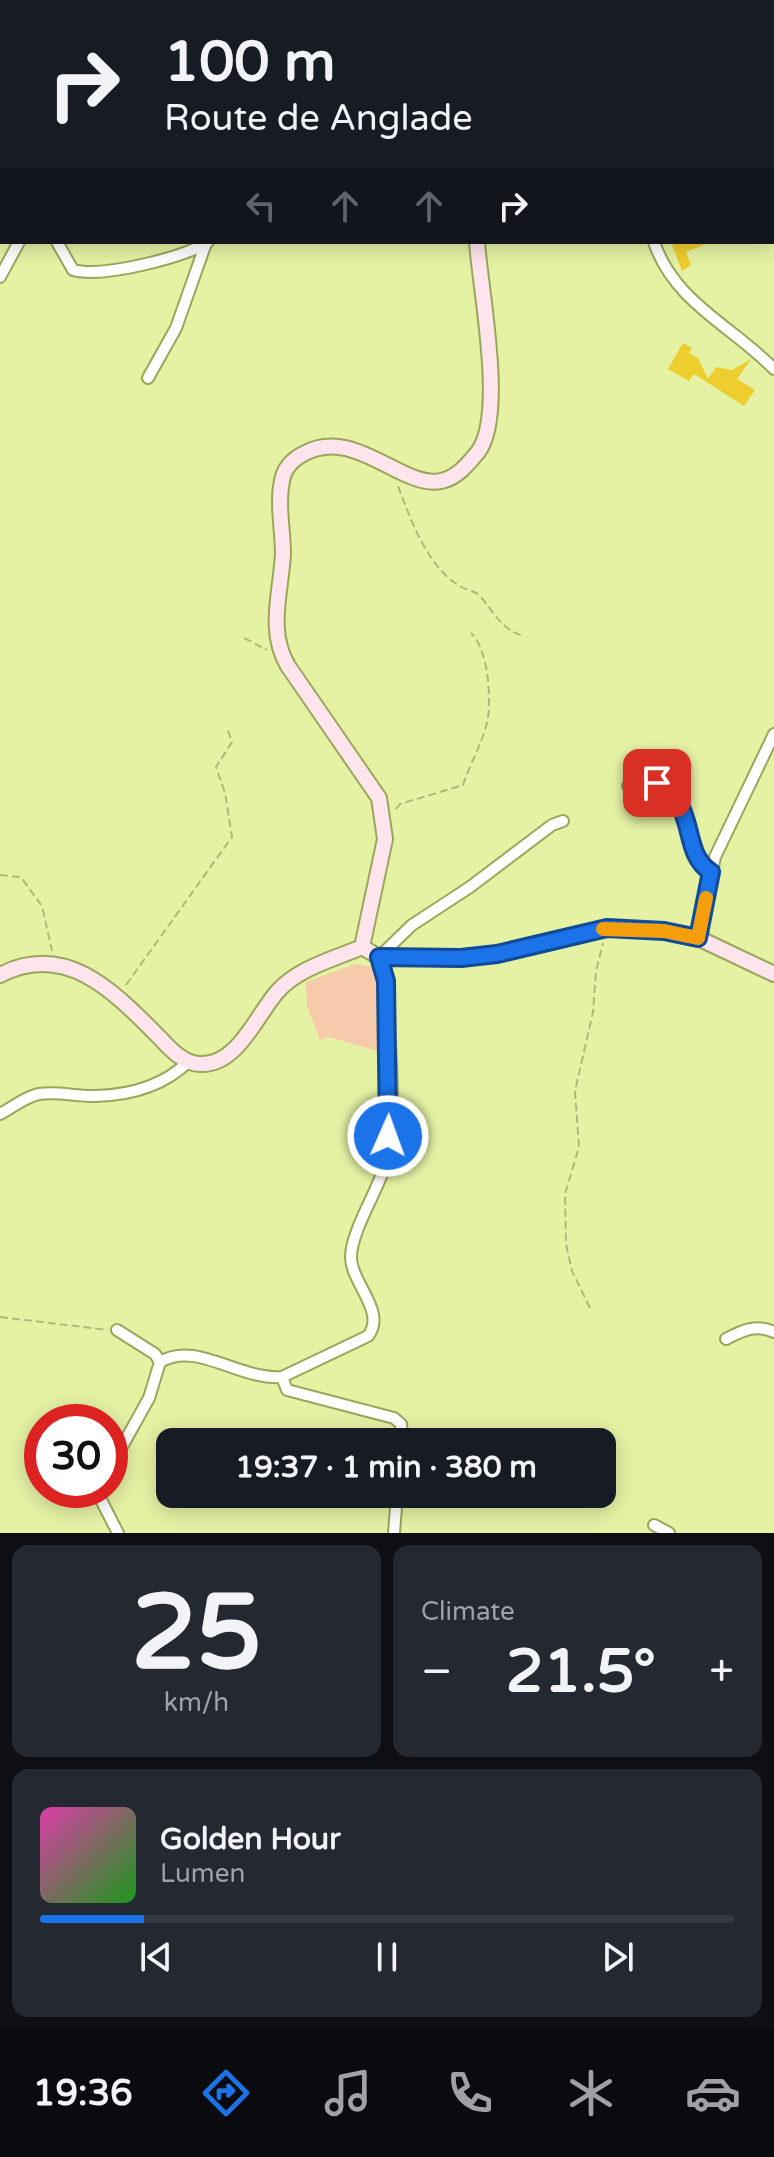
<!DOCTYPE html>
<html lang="en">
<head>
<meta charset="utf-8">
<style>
  :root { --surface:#171b24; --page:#242831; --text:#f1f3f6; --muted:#9ea1a6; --line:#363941; --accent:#1a73e8 }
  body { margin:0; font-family:"Varela Round",sans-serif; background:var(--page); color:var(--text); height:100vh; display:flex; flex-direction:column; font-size:30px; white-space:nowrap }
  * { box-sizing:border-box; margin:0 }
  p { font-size:26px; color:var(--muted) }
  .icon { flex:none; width:44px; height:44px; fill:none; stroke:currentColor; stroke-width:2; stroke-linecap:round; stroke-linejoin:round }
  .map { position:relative; height:1533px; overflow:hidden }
  .side { display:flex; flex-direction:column; gap:12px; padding:12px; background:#0d0f14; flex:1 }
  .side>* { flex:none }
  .hud { position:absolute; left:0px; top:0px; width:774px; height:244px; box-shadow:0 4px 20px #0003; background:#171b24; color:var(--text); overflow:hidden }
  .speed { position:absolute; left:24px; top:1404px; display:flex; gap:16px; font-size:40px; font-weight:700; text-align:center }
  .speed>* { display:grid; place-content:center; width:104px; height:104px; border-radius:50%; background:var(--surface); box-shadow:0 4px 20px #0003; line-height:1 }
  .speed .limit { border:12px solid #d22; background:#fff; color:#111 }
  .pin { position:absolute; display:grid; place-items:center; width:68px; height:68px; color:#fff; margin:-34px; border-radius:16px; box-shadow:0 4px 12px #0006 }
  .me { position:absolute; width:88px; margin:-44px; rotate:2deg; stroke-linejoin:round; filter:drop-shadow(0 0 6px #0008) }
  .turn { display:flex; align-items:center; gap:28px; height:168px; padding:0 32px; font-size:36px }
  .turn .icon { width:104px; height:104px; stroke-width:2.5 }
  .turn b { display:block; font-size:56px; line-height:68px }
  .lanes { display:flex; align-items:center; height:76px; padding:0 32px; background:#0003; justify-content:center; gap:40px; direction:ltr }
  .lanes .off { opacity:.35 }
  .big { font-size:60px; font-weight:700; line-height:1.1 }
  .side .tile { flex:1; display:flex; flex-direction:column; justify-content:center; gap:12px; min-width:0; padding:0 28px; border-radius:16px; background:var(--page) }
  .side .dial { align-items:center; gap:0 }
  .dial b { font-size:104px; line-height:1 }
  .song { display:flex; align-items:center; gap:24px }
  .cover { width:96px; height:96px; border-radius:12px; background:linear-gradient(135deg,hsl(320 70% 55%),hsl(120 70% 35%)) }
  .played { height:8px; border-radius:4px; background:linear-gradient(90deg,var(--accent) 15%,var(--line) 15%) }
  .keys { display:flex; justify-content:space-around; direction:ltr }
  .heat { display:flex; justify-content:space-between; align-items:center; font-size:44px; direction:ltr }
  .side .tiles { flex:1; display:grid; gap:12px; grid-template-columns:1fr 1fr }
  .tile:last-child { grid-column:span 2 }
  .trip { position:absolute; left:156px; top:1428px; width:460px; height:80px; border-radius:16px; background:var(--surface); box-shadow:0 4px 20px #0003; font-weight:700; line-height:80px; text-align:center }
  .dock { display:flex; height:128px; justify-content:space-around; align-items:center; background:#090b0e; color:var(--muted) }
  .dock .icon { width:56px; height:56px }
  .dock .selected { color:var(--accent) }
  .dock b { font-size:36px; color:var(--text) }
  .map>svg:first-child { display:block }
  .green { fill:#f7caab }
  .building { fill:#eecd2f }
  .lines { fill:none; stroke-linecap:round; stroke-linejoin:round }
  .street-casing { stroke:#9aa65a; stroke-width:14 }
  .secondary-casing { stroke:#9aa65a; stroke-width:18 }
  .path { stroke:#aeb979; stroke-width:2; stroke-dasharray:8 4; stroke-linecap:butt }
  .street { stroke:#fff; stroke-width:10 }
  .secondary { stroke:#fee4ed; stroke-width:14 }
  .route-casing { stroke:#114b97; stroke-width:20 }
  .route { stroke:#1a73e8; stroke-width:14 }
  .slow { stroke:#f59e0b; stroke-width:14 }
</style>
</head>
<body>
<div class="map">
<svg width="774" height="1533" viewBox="0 0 774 1533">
  <rect width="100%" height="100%" fill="#e5f2a4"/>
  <path class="green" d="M355,964L378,968L382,978L385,1053L329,1037L320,1040L307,1006L306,982Z"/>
  <path class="building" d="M671,242H708L709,243L686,252L691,265L682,271Z
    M683,343L692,348L689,353L698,358L708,379L716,367L732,370L751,359L737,379L755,390L744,406L694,374L689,381L668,369Z"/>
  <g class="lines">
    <g class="street-casing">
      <path id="street" d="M569,2V0
        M772,80H774
        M57,242L73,270C102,278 182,258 208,242
        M654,242C674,302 732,326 774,369
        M0,277L19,242
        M148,378L176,328L206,243
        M628,786C661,781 680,791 690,826C694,839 692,851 698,863L711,872
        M698,938L715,857L774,734
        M0,1114C12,1108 26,1096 39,1094C59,1091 77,1097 96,1096C131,1095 165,1085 189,1061
        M726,1339C743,1330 756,1324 774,1332
        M160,1362C196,1340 238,1380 282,1377
        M403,1442L401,1424L394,1418L287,1390L282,1377L368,1336C387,1312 351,1283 351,1257C351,1233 375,1195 383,1171C400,1112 388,1042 386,981L379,957L412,925L470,887L552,825L563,821
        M110,1468L149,1398L160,1362L155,1354L117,1330
        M100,1490V1498L118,1533
        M654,1525L669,1533
        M394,1533L397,1494"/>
    </g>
    <g class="secondary-casing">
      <path id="secondary" d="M527,2V0
        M477,242C480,289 506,415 478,452C468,464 457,478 441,481C401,489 354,425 303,454C292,460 284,468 282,481C277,504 283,530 283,554C281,592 267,631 288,666L379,798L385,839L362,947L379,957L461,958L497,954L607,928L664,931L698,938L774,974
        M0,975C67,940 116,994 160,1038C170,1049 184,1064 200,1064C237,1066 257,1015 277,992C298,968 334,959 362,947"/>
    </g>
    <path class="path" d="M398,486C410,518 427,566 458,585C465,590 474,590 480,596C495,613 501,630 524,636
      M244,638L267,650
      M396,809L400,804L463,785C470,764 484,740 488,718C491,695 488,649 471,633
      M0,875L21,877L42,906L52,951
      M126,985L232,837L225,793L216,767L232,742L227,728
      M590,1308L572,1271L566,1244L565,1194L579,1147L575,1091L593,1012L596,971L603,943
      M0,1317L108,1330"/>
    <use href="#street" class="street"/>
    <use href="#secondary" class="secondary"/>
  </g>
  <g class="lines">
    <g class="route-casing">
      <path id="route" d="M388,1136L386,981L379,957L461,958L497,954L607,928L664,931L698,938L711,872C679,851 700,807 657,783"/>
    </g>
    <use href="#route" class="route"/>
    <path class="slow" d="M603,929L664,931L698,938L706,898"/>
  </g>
</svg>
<div class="speed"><div class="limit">30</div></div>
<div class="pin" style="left:657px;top:783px;background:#d93025"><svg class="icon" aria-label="arrive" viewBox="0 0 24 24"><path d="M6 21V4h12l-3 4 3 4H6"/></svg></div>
<svg class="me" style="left:388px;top:1136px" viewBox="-20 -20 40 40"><circle r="17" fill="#1a73e8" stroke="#fff" stroke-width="3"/><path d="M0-11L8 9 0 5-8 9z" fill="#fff"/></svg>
<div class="trip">19:37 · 1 min · 380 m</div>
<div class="hud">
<div class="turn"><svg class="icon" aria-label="right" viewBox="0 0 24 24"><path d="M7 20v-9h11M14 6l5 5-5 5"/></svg><div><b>100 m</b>Route de Anglade</div></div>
<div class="lanes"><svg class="icon off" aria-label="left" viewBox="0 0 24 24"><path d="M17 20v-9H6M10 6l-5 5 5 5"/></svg><svg class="icon off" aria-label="ahead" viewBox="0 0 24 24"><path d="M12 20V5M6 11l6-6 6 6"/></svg><svg class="icon off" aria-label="ahead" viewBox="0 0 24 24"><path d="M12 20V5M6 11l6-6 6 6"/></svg><svg class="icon" aria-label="right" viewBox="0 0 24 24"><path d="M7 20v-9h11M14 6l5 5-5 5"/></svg></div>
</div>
</div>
<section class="side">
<div class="tiles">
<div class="tile dial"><b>25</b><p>km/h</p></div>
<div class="tile"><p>Climate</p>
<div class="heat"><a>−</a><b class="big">21.5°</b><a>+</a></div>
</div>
<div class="tile">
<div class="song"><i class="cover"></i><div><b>Golden Hour</b><p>Lumen</p></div></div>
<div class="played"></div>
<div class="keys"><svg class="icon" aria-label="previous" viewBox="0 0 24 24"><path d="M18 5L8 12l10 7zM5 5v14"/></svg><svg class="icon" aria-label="pause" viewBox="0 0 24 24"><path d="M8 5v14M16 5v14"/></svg><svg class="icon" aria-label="next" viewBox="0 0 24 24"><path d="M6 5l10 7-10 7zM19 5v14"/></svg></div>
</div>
</div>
</section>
<nav class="dock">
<b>19:36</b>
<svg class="icon selected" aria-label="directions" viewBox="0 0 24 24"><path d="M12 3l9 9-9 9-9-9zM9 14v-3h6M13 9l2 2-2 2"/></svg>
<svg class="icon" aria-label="music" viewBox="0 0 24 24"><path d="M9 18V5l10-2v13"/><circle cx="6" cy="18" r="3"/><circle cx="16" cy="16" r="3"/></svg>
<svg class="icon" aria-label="phone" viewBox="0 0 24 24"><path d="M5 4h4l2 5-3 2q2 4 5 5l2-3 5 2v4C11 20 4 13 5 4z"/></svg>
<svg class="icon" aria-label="climate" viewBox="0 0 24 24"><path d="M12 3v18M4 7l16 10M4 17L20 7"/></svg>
<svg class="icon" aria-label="car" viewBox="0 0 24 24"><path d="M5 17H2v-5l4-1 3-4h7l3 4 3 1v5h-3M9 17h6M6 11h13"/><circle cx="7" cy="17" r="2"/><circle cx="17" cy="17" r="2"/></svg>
</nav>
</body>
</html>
